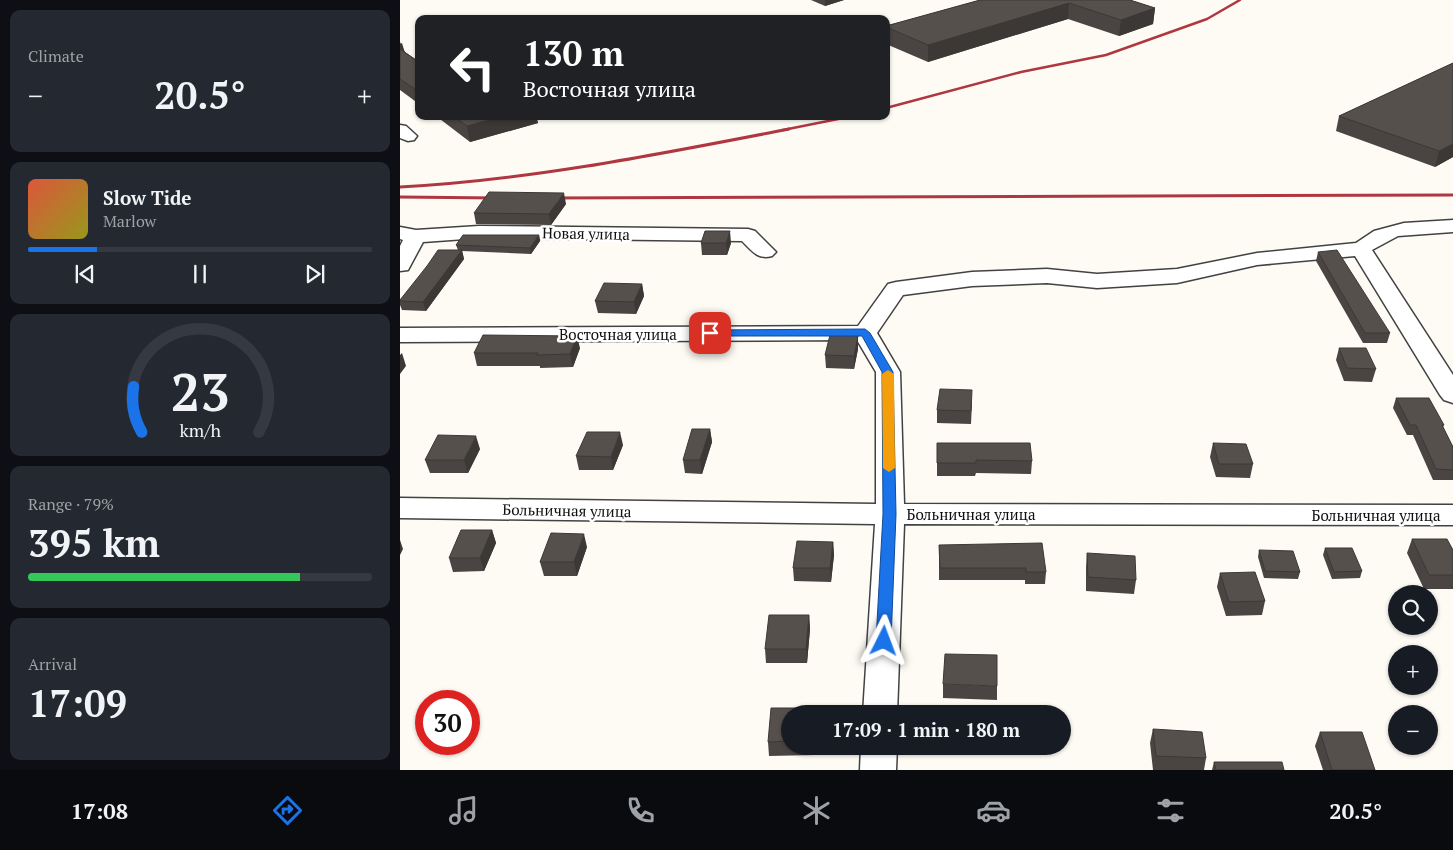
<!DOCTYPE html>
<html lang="en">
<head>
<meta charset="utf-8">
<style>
  :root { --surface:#171b24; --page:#242831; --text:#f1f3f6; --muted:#9ea1a6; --line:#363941; --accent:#1a73e8 }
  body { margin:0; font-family:"PT Serif",serif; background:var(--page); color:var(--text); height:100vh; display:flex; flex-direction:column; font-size:19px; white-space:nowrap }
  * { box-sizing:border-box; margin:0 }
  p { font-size:16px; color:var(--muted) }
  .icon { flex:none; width:28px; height:28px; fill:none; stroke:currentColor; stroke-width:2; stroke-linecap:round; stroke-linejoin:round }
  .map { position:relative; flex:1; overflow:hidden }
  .drawer { display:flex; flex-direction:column; gap:10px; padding:10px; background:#0d0f14; width:400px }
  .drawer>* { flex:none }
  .top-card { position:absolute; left:15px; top:15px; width:475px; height:105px; border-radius:10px; box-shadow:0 1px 4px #0004; background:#202124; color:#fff; overflow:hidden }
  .buttons { position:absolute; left:988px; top:585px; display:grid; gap:10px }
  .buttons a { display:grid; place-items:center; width:50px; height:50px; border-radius:50%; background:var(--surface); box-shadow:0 1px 4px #0004; font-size:25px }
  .speed { position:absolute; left:15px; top:690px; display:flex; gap:10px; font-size:25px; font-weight:700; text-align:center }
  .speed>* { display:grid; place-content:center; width:65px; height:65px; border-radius:50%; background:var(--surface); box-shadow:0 1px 4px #0004; line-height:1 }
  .speed .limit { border:8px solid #d22; background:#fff; color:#111 }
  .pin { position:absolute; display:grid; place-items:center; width:42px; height:42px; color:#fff; margin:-21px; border-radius:10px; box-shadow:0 2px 8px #0006 }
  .me { position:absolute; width:55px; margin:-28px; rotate:3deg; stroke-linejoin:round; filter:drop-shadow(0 0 4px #0008) }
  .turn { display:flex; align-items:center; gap:18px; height:105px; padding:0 25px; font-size:22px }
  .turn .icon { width:65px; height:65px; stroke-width:2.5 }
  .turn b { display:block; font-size:35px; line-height:42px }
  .big { font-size:38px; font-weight:700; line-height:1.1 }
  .drawer .widget { flex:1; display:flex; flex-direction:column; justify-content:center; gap:8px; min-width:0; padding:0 18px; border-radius:10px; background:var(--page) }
  .drawer .dial { align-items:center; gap:0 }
  .dial svg { height:130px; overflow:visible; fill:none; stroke:var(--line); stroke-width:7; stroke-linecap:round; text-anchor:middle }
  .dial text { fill:var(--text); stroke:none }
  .song { display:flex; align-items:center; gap:15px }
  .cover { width:60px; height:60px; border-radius:8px; background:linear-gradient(135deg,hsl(10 70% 55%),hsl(60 70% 35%)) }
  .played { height:5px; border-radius:2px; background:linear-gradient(90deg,var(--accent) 20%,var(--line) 20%) }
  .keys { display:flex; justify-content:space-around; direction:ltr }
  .heat { display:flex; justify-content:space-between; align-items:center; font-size:28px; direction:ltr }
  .charge { height:8px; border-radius:4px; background:linear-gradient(90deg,#34c759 79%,var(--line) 0) }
  .trip { position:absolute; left:381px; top:705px; width:290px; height:50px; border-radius:25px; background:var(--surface); box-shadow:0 1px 4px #0004; font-weight:700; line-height:50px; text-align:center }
  .tab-bar { display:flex; height:80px; justify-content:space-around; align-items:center; background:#090b0e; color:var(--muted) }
  .tab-bar .icon { width:35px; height:35px }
  .tab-bar .on { color:var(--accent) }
  .tab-bar b { font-size:22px; color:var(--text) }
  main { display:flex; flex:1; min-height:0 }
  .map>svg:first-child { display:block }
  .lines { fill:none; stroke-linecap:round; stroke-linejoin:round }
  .minor-casing { stroke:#424242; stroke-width:3 }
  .minor { fill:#fff; fill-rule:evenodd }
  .rail-far1 { stroke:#af3741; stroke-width:2.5 }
  .rail { stroke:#af3741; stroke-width:3 }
  .wall { fill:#4a4542 }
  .shaded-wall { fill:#3c3836 }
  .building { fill:#56504d; stroke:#3c3836 }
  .route { fill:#1a73e8; stroke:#114b97 }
  .slow { fill:#f59e0b }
  .labels { text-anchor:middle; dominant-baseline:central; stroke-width:5; stroke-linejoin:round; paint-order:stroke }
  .street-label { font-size:15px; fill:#0f0f0f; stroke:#fff }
</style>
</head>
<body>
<main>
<section class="drawer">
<div class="widget"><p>Climate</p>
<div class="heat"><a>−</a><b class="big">20.5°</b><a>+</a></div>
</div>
<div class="widget">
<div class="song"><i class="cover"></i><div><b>Slow Tide</b><p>Marlow</p></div></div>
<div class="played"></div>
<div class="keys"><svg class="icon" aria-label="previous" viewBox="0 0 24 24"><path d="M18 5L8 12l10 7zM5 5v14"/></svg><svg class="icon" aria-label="pause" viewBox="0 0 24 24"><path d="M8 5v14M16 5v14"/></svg><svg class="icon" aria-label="next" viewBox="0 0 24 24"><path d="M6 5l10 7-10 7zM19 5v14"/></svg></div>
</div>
<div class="widget dial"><svg viewBox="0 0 100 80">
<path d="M14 69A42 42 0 1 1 86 69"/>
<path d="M14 69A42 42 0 0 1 9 41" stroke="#1a73e8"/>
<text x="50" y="56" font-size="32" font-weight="700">23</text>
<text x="50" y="72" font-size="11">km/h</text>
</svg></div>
<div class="widget"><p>Range · 79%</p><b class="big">395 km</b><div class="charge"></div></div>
<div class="widget"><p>Arrival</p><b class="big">17:09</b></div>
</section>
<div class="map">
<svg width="1053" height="770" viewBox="0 0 1053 770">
  <rect width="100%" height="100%" fill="#fdfbf3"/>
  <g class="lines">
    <g class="minor-casing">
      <path id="minor" d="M0,125L6,126L17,136L14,140L8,141L0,138Z
        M1053,220V232L998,236L972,250L1053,375V403L1044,400L1040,395L955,256L857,265L777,283L697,288L647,283L572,286L503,295L477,333L500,372L504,504L1053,505V525L504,524L497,714H463L475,524L0,518V498L476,504V372L457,340L0,342V328L458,326L488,284L496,282L572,272L647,269L697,274L777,269L857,253L956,243L974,231L1004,223Z
        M79,226L348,229L355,231L376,252L372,256C358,260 352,251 342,241L79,238L23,242L8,270L0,271V246L3,240L0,239V227L16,230Z
        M461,746H497L496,770H460Z"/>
    </g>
    <use href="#minor" class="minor"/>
    <path class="rail-far1" d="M486,108L621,72L706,55L807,19L840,0
      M383,130L453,116"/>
    <path class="rail" d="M0,187C131,180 260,154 389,129
      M0,197L97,198
      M150,198L1053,195"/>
  </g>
  <path class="wall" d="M411,0H444L425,6Z
    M580,0H730L755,8L753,24L719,36L668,19L528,62L486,44V26Z
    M0,42L5,52L19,62V104L0,90Z
    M1053,63V157L1035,167L936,131L939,116Z
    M36,116H136L138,123L70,142Z
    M166,204L151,225L76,224L74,213Z
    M139,235L140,241L131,254L62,251L64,259L26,311L2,310L0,305V300L58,250L56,245Z
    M301,243H331L327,255H302Z
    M918,252L990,333L987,343H963L916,261Z
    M242,284L244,296L236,314L198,313L195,301Z
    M458,336V349L454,369L426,368L425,355Z
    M180,348L173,367L140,368V366H77L74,353Z
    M939,348L976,369L972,382L944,381L936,360Z
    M996,398L1044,425L1043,427L1053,447V480H1033L1013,435H1007L993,408Z
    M572,403L571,424L537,423V410Z
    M310,429L312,442L302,474L285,473L283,460Z
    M537,443L632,461L631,474L576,473L575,476H537Z
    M813,443L853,464L850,478L816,477L810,457Z
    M223,445L213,470H179L176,456Z
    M80,449L68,473H30L25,460Z
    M92,530L96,543L84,571L53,572L49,558Z
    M1012,539L1053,550V589H1024L1007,553Z
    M433,542L434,555L431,582L394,581L393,568Z
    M539,545L646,572L645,584H625V580H539Z
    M187,547L177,576H144L140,562Z
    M925,548L962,571L960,578L932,579L923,555Z
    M859,550L900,572L898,579L864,578L858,557Z
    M687,553L736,580L734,594L686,591V567Z
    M820,573L865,601L862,615L826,616L817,587Z
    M409,615L410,629L407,663H366L365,649Z
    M543,684L597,686V700L543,698Z
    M390,714V746H415L414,755L369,756L368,742Z
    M753,729L806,758L804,770H753L750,743Z
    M920,732L975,770H923L915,746Z
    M814,762L884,770H812Z"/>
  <path class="shaded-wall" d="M425,0H444L425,6Z
    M669,3L668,19L528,62V45Z
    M755,8L753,24L719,36L721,20Z
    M2,43L6,57L0,59V44Z
    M103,116H136L138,123L70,142L67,126Z
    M1053,144V157L1035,167L1039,151Z
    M164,193L166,204L151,225L149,214Z
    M330,231L331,243L327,255L326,243Z
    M139,235L140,241L131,254L130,248Z
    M62,250L64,259L26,311L23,302Z
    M242,284L244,296L236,314L234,302Z
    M177,336L180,348L173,367L170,354Z
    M458,336V349L454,369V356Z
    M2,353L6,366L0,374V355Z
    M310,429L312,442L302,474L300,460Z
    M220,432L223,445L213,470L211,457Z
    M76,436L80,449L68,473L64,460Z
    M92,530L96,543L84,571L80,558Z
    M184,534L187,547L177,576L174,562Z
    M0,540L3,549L0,555Z
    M433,542L434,555L431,582L430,568Z
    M409,615L410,629L407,663L406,649Z"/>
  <path class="building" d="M580,0H730L755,8L721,20L669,3L528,45L486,27V26Z
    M0,49L19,62V92L0,79Z
    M1053,63V144L1039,151L939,116Z
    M53,116H103L67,126Z
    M89,192L164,193L149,214L74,213Z
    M305,231H330L326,243H301Z
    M63,235H139L130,248L56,245Z
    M38,250H62L23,302L0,301V300L27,266Z
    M937,250L990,333H965L918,252Z
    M204,283L242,284L234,302L195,301Z
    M83,335L177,336L170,354L137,355L138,353H74Z
    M430,335L458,336L454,356L425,355Z
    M939,348H966L976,369L947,368Z
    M540,389L572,390L571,411L537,410Z
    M996,398H1029L1044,425H1042L1053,447V470L1036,469L1016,425H1010Z
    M292,429H310L300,460H283Z
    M187,432H220L211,457L176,456Z
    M38,435L76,436L64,460H25Z
    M537,443H630L632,461L576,460V463H537Z
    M813,443L846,444L853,464H819Z
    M61,530H92L80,558H49Z
    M151,533L184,534L174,562H140Z
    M1012,539H1047L1053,550V575H1029Z
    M397,541L433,542L430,568H393Z
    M642,543L646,572H626V568H540L539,545Z
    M925,548H952L962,571L934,572Z
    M859,550L893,551L900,572L865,571Z
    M687,553L735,556L736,580L688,577Z
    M855,572L865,601L829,602L820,573Z
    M369,615H409L406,649H365Z
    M545,654L597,655V686L543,684Z
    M371,708H415L414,714H390V741L368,742Z
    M753,729L802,732L806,758L756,756Z
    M920,732H962L975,770H932Z
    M814,762H882L884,770H816Z"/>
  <path class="route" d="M465,329L470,333L493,372L496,514L491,641L489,645H479L476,641L483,514L482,372L462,336H310L305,333L310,330Z"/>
  <path class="slow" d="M488,370L494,374L495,468L489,472L483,468L482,374Z"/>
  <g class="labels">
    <g class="street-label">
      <text transform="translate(186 233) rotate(1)">Новая улица</text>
      <text x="218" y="334">Восточная улица</text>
      <text transform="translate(167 510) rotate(1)">Больничная улица</text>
      <text x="571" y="514">Больничная улица</text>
      <text x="976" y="515">Больничная улица</text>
    </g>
  </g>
</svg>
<div class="buttons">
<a><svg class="icon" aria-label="search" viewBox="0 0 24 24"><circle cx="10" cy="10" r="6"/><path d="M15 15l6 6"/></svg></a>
<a>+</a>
<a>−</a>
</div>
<div class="speed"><div class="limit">30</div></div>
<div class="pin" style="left:310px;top:333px;background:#d93025"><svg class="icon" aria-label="arrive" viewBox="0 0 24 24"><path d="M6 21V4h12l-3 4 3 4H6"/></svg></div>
<svg class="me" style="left:484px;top:641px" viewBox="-20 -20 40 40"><path d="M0-17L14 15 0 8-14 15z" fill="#1a73e8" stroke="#fff" stroke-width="4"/></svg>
<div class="trip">17:09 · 1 min · 180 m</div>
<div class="top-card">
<div class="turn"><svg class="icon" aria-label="left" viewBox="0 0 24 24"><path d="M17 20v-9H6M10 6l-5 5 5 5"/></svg><div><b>130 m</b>Восточная улица</div></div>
</div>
</div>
</main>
<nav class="tab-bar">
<b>17:08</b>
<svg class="icon on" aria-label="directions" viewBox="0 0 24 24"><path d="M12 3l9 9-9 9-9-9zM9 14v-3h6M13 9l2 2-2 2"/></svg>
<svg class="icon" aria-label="music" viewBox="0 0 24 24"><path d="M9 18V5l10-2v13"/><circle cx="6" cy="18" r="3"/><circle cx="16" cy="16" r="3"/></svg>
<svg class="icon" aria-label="phone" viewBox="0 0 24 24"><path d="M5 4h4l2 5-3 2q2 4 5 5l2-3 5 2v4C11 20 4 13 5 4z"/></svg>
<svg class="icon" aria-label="climate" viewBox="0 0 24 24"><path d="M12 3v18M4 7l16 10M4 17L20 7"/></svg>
<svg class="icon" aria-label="car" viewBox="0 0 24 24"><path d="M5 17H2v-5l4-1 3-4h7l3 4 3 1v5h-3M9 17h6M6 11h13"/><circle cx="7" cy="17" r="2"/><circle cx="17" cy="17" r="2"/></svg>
<svg class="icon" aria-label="filters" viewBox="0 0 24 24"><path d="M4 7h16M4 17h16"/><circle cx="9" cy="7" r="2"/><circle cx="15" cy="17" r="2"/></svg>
<b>20.5°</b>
</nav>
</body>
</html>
